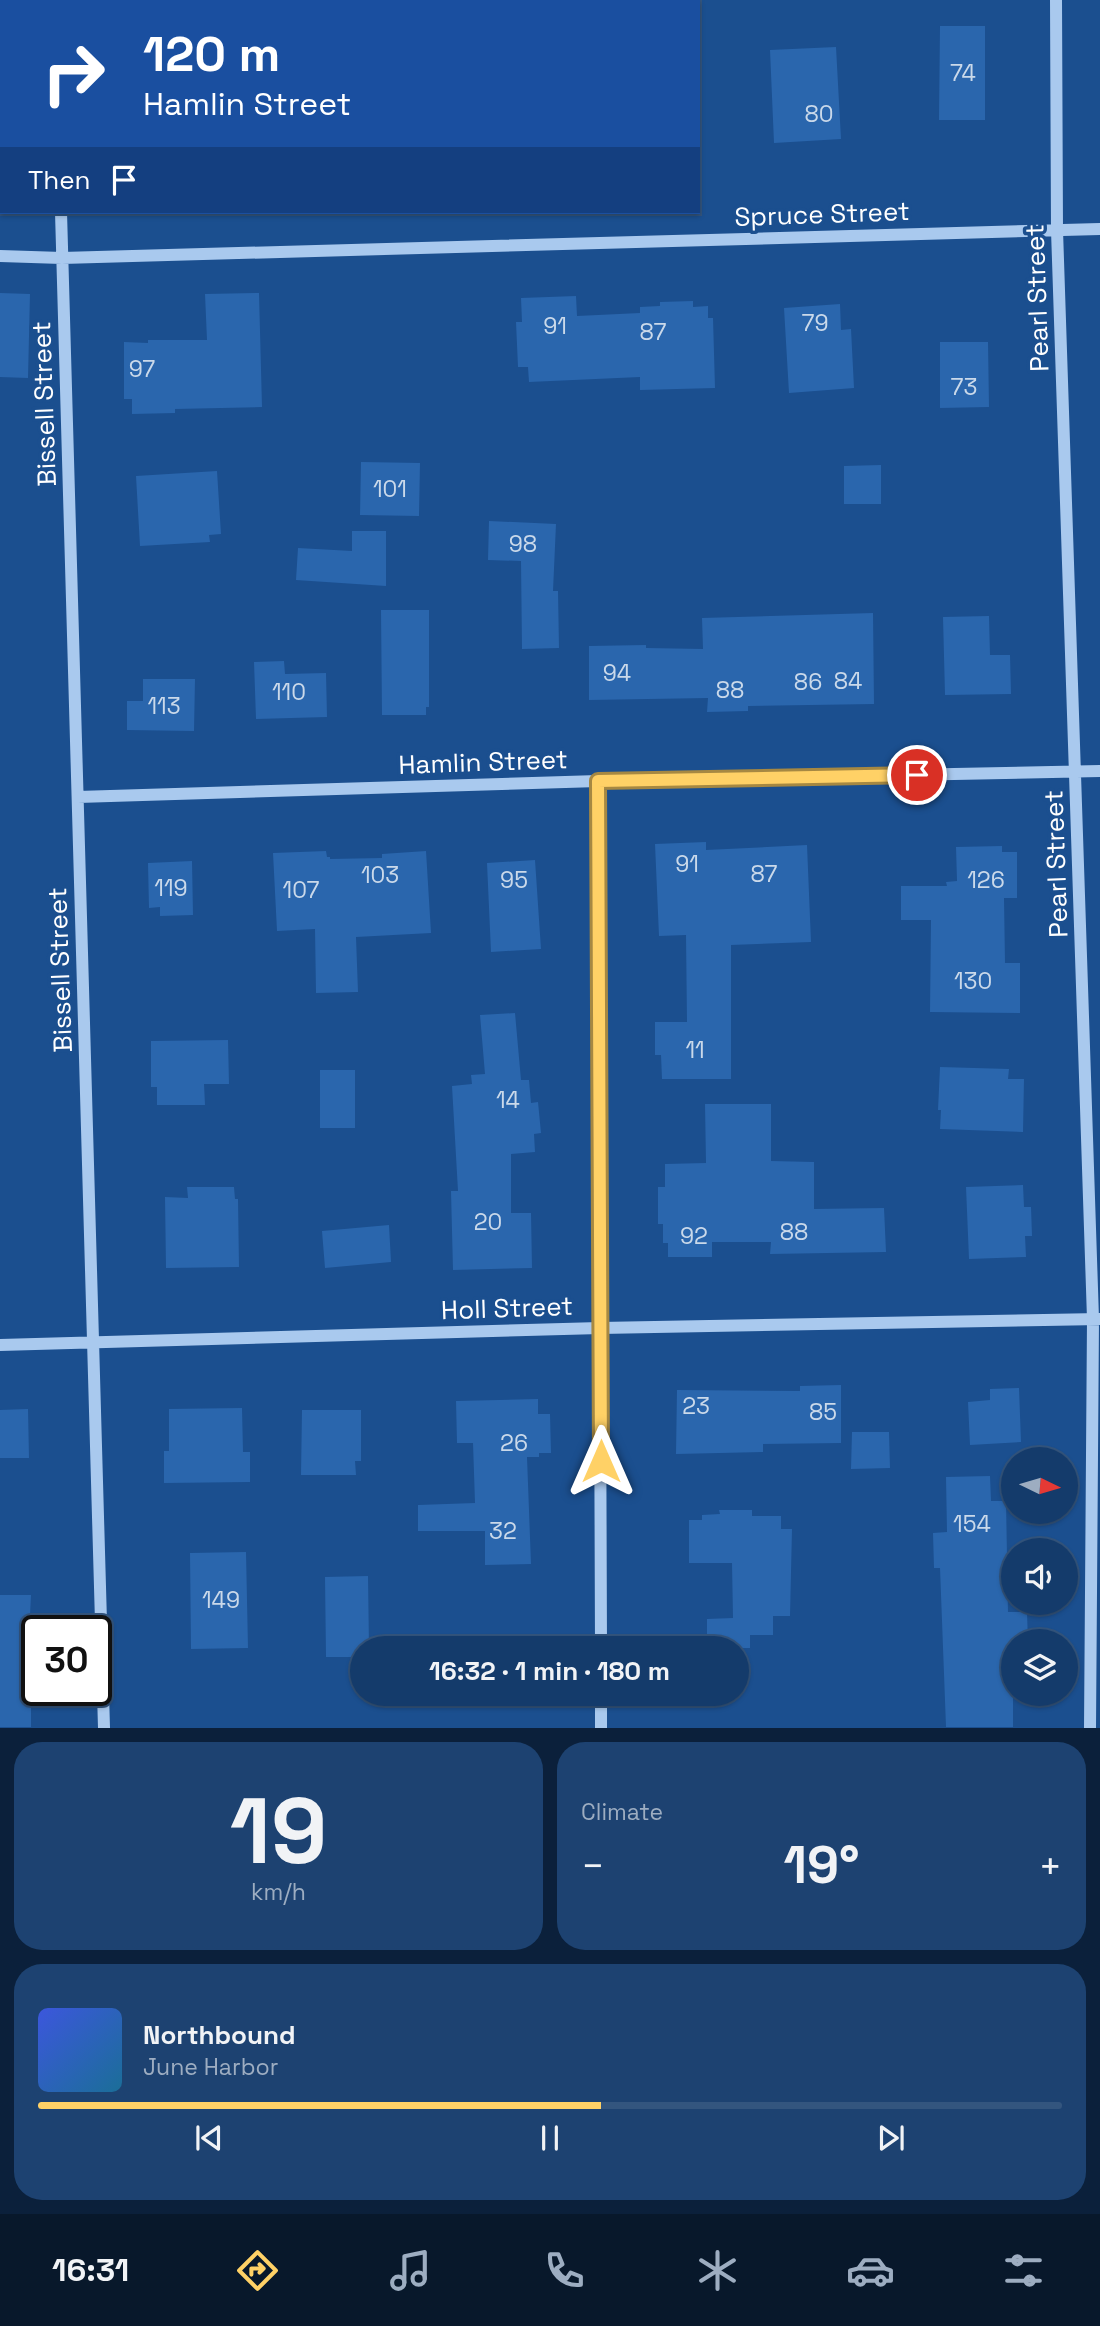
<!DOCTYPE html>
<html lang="en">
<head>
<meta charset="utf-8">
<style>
  :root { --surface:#143b6b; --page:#1d4271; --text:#f1f3f6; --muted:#9dadc1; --line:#33557e; --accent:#ffd166 }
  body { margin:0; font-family:"Space Grotesk",sans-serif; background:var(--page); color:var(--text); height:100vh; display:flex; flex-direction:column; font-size:26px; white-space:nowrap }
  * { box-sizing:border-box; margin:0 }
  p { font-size:23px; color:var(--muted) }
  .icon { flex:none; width:38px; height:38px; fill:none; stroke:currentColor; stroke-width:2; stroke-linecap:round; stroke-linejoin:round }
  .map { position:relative; height:1728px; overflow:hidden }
  .details { display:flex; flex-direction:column; gap:14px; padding:14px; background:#0b203b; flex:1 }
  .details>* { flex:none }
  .guide { position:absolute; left:0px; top:0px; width:700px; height:214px; box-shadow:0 2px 5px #0004,0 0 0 2px var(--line); background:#1a4fa0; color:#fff; overflow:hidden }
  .needle { width:46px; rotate:95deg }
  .fabs { position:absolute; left:1001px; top:1447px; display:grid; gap:14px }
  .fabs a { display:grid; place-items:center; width:77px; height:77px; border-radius:50%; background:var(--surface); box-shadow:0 2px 5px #0004,0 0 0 2px var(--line); font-size:35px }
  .speed { position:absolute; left:21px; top:1615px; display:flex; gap:14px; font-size:35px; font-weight:700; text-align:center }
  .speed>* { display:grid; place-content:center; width:91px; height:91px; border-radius:50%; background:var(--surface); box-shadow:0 2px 5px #0004,0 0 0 2px var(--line); line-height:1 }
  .speed .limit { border:4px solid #111; border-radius:10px; background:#fff; color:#111 }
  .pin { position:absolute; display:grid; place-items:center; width:60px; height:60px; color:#fff; margin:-30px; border:4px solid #fff; border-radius:50%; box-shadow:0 2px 7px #0007 }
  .me { position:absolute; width:77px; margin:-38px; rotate:0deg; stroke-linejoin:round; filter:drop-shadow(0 0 5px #0008) }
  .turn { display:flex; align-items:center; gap:24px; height:147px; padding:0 28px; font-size:32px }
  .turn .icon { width:91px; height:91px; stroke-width:2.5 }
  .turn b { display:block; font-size:49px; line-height:60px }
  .then { display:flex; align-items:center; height:66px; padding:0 28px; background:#0003; gap:14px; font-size:26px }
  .big { font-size:52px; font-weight:600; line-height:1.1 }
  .details .tile { flex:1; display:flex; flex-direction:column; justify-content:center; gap:10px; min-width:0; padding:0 24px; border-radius:28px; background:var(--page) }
  .details .dial { align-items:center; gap:0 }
  .dial b { font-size:91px; line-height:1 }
  .song { display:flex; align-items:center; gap:21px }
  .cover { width:84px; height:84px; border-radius:10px; background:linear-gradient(135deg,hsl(230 70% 55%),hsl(200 70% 35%)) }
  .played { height:7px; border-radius:4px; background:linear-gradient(90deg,var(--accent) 55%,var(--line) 55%) }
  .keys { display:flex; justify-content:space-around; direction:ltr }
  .heat { display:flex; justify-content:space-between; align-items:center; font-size:38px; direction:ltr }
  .details .tiles { flex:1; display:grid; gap:14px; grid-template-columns:1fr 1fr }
  .tile:last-child { grid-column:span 2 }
  .trip { position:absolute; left:350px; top:1636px; width:399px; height:70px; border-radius:35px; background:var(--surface); box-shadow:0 2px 5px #0004,0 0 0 2px var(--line); font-weight:600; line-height:70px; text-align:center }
  .tabs { display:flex; height:112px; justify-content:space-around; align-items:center; background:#08182b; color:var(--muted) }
  .tabs .icon { width:49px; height:49px }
  .tabs .on { color:var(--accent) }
  .tabs b { font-size:32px; color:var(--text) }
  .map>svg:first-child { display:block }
  .building { fill:#2a66ad }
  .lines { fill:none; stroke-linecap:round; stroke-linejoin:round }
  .minor { stroke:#a9c9ee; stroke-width:12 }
  .route-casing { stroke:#a68842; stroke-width:18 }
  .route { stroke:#ffd166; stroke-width:12 }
  .labels { text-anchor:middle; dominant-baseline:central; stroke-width:7; stroke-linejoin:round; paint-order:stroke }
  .number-label { font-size:23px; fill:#cad9ea }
  .street-label { font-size:26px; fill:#fff; stroke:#1b4f8f }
</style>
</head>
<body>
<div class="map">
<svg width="1100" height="1728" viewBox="0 0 1100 1728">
  <rect width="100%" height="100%" fill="#1b4f8f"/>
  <path class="building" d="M940,26H985V120H939Z
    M836,47L841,139L774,143L770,50Z
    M0,293L30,294L28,378L0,377Z
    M259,293L262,407L175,409V413L132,414V399H124V342L148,343V340H207L205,294Z
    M576,296L577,316L640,313V307L660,306V302L693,301V307L708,306V318H713L715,388L640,390V377L529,382L528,367H518L516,322H522L521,298Z
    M840,304L841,330L851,329L854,388L789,393L784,308Z
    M940,342H988L989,407L940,408Z
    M361,462L420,463L419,516L360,515Z
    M881,465V504H844V466Z
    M217,471L221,534L209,535L210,542L140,546L136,476Z
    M489,521L556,524L553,591H558L559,648L522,649L521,561L488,560Z
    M352,531H386V586L296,580L298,548L352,551Z
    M381,610H429V707H426V715H382Z
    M873,613L874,704L748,706V711L707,712L708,698L589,700V646L646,645V648L703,649L702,618Z
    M989,616L990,655H1010L1011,694L945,695L943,617Z
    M284,661L285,674L326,673L327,717L256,719L254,662Z
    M143,679H195L194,731L127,730V701H143Z
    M706,842V850L807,845L811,942L731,945V1079H662L661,1055H655V1022H687L686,935L659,936L655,844Z
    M1002,846V852H1017V898H1004L1005,963H1020V1013L930,1012L931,920H901V886H947L946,882L957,881L956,847Z
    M326,851L327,857H330V859L382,858V854L426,851L431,933L356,937L358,992L316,993L315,929L277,931L273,853Z
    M535,860L541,949L491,952L487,863Z
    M192,861L193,915L160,916V907L149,908L148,863Z
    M515,1013L521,1080H529L531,1103L538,1102L541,1133L534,1134L535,1152L511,1154V1213H531L532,1268L453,1270L451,1191H458L452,1086L472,1084L471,1075L485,1074L480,1015Z
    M228,1040L229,1084H204L205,1105H157V1087H151V1041Z
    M940,1067L1009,1069L1008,1079H1024L1023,1132L940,1129L941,1110H938Z
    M320,1070H355V1128H320Z
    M705,1104H771V1161L814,1162V1209L884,1208L886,1252L770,1254L771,1242H712V1257H668V1243H663V1224H658V1187H665V1164L706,1163Z
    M1023,1185L1024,1207H1031L1032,1236H1025L1026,1257L969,1259L966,1187Z
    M187,1187H234L235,1199H238L239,1267L166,1268L165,1197L188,1198Z
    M389,1225L391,1262L325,1268L322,1231Z
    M841,1385V1443L763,1444V1452L676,1454L677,1390L800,1391V1386Z
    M1019,1388L1021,1442L970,1445L968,1402L990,1400V1389Z
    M538,1399V1414H550L551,1453H539V1457H527L531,1564L485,1565V1531H418V1505L475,1503L473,1443H457L456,1401Z
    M242,1408L243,1452H250V1482L164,1483V1451H169V1409Z
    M28,1409L29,1458H0V1410Z
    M302,1410H361V1461H355L356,1475H301Z
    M852,1432H889L890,1468L851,1469Z
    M990,1476L991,1501H1006L1008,1612H1027L1028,1642H1013V1727H946L940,1568H934L933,1533L947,1532L946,1477Z
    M719,1510H752V1516H781V1529H792L790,1616H773V1635H750V1648H707V1619L733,1618L732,1563H689V1520H702V1515L720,1514Z
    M246,1552L248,1648L191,1649L190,1553Z
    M368,1576L369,1648H362V1657H326L325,1577Z
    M0,1595H31L30,1615H37V1653H31V1727H0Z"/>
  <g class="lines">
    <path class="minor" d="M56,0V2
      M1056,0L1057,230L1093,1319L1090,1728
      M61,212L104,1728
      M0,256L62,258L1100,229
      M598,781L601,1648
      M78,797L598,781L1100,771
      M0,1345L600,1328L1100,1319
      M601,1694V1728"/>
  </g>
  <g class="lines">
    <g class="route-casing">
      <path id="route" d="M601,1461L598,781L917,775"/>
    </g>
    <use href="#route" class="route"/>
  </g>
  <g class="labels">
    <g class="number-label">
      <text x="963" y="73">74</text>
      <text x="819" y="114">80</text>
      <text x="815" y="323">79</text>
      <text x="555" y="326">91</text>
      <text x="653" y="332">87</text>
      <text x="142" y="369">97</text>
      <text x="964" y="387">73</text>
      <text x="390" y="489">101</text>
      <text x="523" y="544">98</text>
      <text x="617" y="673">94</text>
      <text x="848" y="681">84</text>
      <text x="808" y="682">86</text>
      <text x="730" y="690">88</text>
      <text x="289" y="692">110</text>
      <text x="164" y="706">113</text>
      <text x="687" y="864">91</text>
      <text x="764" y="874">87</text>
      <text x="380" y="875">103</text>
      <text x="514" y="880">95</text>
      <text x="986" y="880">126</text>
      <text x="171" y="888">119</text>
      <text x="301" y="890">107</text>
      <text x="973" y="981">130</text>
      <text x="695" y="1050">11</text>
      <text x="508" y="1100">14</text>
      <text x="488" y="1222">20</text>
      <text x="794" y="1232">88</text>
      <text x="694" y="1236">92</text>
      <text x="696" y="1406">23</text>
      <text x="823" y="1412">85</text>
      <text x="514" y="1443">26</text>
      <text x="972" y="1524">154</text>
      <text x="503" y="1531">32</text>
      <text x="221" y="1600">149</text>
    </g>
    <g class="street-label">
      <text transform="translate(822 214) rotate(-2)">Spruce Street</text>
      <text transform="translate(1037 298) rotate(-92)">Pearl Street</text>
      <text transform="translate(44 404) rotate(-92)">Bissell Street</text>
      <text transform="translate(483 762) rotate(-2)">Hamlin Street</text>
      <text transform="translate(1056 864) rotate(-92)">Pearl Street</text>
      <text transform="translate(60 970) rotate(-92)">Bissell Street</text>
      <text transform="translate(507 1308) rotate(-2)">Holl Street</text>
    </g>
  </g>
</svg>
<div class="fabs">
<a><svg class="needle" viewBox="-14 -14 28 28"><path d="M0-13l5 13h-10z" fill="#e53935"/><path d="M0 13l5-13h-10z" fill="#9dadc1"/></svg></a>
<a><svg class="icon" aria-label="sound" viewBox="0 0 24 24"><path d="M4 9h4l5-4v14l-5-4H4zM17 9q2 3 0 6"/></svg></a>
<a><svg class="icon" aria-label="layers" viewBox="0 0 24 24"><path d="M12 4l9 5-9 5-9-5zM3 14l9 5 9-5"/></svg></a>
</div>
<div class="speed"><div class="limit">30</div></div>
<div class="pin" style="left:917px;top:775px;background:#d93025"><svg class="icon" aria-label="arrive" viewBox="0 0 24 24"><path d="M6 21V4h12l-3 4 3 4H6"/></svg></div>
<svg class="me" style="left:601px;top:1461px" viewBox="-20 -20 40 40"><path d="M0-17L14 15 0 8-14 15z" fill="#ffd166" stroke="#fff" stroke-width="4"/></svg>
<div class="trip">16:32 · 1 min · 180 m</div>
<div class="guide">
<div class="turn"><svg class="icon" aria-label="right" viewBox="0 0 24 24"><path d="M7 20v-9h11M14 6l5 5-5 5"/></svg><div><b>120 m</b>Hamlin Street</div></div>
<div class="then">Then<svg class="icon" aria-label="arrive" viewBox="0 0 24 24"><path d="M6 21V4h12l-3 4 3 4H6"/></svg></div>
</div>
</div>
<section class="details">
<div class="tiles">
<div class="tile dial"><b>19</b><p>km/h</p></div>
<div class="tile"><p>Climate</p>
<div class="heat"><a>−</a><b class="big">19°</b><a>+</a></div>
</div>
<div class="tile">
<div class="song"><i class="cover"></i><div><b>Northbound</b><p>June Harbor</p></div></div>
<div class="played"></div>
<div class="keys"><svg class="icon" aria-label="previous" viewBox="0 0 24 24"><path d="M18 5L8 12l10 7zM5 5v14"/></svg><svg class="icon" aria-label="pause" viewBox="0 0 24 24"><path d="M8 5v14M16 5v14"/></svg><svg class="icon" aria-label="next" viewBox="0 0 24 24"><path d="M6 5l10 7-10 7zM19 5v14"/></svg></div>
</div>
</div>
</section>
<nav class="tabs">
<b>16:31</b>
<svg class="icon on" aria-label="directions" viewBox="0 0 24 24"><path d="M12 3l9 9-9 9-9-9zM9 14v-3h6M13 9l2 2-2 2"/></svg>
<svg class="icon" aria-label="music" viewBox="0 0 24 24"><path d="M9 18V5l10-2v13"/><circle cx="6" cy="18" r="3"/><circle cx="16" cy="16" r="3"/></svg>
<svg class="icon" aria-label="phone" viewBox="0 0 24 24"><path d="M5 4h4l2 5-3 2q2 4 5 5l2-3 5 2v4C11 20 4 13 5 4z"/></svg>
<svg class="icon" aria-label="climate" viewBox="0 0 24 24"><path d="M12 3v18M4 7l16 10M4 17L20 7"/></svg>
<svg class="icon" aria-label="car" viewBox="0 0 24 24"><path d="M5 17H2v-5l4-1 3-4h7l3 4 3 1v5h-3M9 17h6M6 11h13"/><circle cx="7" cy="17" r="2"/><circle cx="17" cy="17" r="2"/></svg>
<svg class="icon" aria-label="filters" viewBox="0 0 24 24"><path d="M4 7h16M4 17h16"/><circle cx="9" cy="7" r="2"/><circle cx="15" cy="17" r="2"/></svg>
</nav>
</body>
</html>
